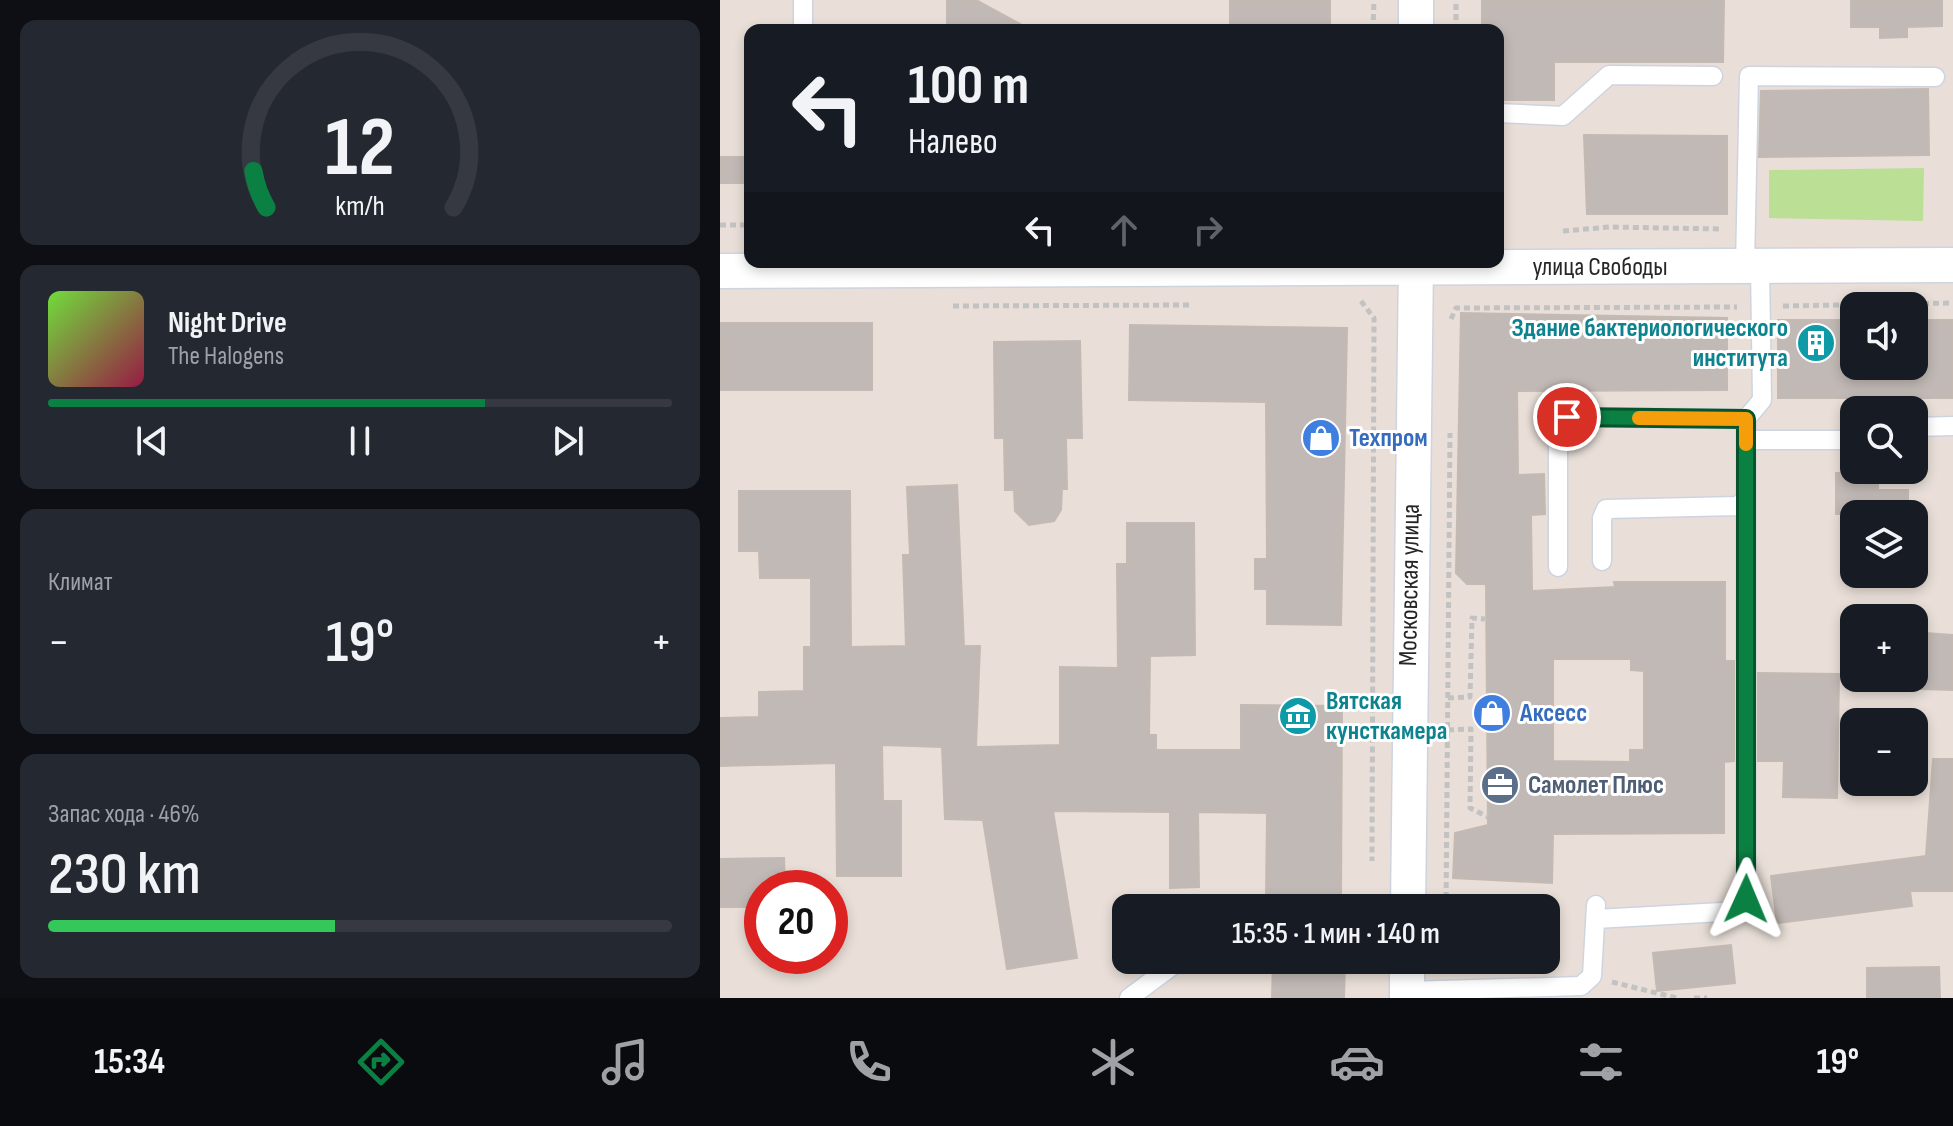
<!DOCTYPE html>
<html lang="ru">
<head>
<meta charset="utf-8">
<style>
  :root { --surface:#171b24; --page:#242831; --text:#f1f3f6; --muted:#9ea1a6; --line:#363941; --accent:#0b8043 }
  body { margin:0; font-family:"Sofia Sans Condensed",sans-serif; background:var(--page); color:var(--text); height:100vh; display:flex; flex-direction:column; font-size:30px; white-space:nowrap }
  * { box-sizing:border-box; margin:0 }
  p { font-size:26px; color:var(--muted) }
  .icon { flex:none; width:44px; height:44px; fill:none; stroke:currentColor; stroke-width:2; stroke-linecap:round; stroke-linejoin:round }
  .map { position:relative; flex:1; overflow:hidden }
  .drawer { display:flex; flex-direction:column; gap:20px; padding:20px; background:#0d0f14; width:720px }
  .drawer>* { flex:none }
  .top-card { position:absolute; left:24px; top:24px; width:760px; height:244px; border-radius:16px; box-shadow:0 4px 12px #0003; background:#171b24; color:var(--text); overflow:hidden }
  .buttons { position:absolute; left:1120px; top:292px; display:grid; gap:16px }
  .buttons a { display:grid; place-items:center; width:88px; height:88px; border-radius:16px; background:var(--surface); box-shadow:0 4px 12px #0003; font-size:40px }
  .speed { position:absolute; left:24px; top:870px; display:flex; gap:16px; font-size:40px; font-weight:700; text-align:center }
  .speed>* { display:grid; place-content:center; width:104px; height:104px; border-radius:50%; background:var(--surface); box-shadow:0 4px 12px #0003; line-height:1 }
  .speed .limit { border:12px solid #d22; background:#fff; color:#111 }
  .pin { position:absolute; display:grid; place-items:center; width:68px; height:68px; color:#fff; margin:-34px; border:4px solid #fff; border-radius:50%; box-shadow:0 2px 8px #0007 }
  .me { position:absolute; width:88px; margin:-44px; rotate:1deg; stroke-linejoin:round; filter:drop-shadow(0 0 6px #0008) }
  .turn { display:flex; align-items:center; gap:28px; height:168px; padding:0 32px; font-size:36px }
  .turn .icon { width:104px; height:104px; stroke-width:2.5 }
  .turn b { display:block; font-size:56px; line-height:68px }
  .lanes { display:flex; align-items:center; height:76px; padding:0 32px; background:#0003; justify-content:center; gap:40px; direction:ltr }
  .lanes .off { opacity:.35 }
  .big { font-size:60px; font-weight:600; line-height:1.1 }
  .drawer .widget { flex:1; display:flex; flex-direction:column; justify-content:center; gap:12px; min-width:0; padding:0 28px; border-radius:16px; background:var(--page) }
  .drawer .dial { align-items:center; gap:0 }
  .dial svg { height:208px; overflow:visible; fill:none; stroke:var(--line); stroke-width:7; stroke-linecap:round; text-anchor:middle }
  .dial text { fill:var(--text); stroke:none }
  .song { display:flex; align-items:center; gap:24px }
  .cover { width:96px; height:96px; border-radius:12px; background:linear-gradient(135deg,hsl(100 70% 55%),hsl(340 70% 35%)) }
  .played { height:8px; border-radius:4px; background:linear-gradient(90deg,var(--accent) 70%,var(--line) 70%) }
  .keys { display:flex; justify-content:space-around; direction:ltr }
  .heat { display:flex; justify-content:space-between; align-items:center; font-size:44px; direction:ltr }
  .charge { height:12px; border-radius:6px; background:linear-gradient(90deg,#34c759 46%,var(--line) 0) }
  .trip { position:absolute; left:392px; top:894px; width:448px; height:80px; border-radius:16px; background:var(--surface); box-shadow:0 4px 12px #0003; font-weight:600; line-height:80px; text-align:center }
  .tab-bar { display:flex; height:128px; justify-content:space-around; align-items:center; background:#090b0e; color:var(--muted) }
  .tab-bar .icon { width:56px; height:56px }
  .tab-bar .selected { color:var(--accent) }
  .tab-bar b { font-size:36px; color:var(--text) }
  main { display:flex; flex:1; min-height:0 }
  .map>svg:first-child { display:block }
  .green { fill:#bbdf95 }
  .building { fill:#c1b9b5; stroke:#c4bab2; stroke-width:2; fill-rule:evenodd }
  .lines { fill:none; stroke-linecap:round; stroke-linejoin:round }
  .service-casing { stroke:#cdd4e0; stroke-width:21 }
  .minor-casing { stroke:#cdd4e0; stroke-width:37 }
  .path { stroke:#c2c2c2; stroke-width:5; stroke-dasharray:6 4; stroke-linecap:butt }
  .service { stroke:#fff; stroke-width:18 }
  .minor { stroke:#fff; stroke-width:34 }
  .route-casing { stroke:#07532c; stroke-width:20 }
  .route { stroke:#0b8043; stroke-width:14 }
  .slow { stroke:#f59e0b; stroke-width:14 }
  .labels { text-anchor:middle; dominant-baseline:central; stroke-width:6; stroke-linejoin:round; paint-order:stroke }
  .street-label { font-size:26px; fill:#262626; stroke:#fff }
  .culture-label { font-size:26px; font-weight:bold; fill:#0d838f; stroke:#fff; text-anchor:end }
  .shop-label { font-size:26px; font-weight:bold; fill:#366cbe; stroke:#fff; text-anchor:start }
  .service-label { font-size:26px; font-weight:bold; fill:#4e5e75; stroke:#fff; text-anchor:start }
</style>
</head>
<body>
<main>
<section class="drawer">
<div class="widget dial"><svg viewBox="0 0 100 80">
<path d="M14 69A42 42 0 1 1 86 69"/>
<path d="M14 69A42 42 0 0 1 9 55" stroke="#0b8043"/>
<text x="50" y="56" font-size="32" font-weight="700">12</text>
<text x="50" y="72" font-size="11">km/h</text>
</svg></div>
<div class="widget">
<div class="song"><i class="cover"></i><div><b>Night Drive</b><p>The Halogens</p></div></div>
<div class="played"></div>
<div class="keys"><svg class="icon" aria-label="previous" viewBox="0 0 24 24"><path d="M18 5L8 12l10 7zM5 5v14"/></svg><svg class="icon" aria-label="pause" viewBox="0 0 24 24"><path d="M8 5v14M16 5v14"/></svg><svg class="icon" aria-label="next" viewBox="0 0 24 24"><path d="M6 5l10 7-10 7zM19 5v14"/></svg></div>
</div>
<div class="widget"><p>Климат</p>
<div class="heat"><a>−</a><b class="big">19°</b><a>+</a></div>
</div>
<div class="widget"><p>Запас хода · 46%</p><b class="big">230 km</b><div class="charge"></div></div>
</section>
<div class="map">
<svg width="1233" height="998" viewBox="0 0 1233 998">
  <rect width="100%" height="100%" fill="#e9dfd8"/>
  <path class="green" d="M1204,168L1203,221L1049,218V170Z"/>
  <path class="building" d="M227,0H256L311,30H227Z
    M510,0H610V30H510Z
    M762,0H1004L1003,62H834V100H778V30H762Z
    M1131,0H1222V26L1187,27V37L1160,38V27H1131Z
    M1208,89L1209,155L1039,157L1041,91Z
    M864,135L1007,136V214H867Z
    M0,157H30V183H0Z
    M741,313L1007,318V390L797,391L798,475L824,474L825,514L811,515L812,591L895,587L894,582H1005V661H1014V761L1004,762V833L833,834L832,883L733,878L735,833L768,825L766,584H747L736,573ZM833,659H911V670L924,671V750H910V762L833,761Z
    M1058,320H1134V366H1194V320H1233V398H1058Z
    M0,323H152V390H0Z
    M410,325L627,328L621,625L547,624V589H535V559H547L546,402L409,400Z
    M360,341L362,438H346L347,489H342L341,510L334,521L309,525L295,511L294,490H285L284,438H275L274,342Z
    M1116,473L1158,474V490H1188V514H1116Z
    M237,485L244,646H260L256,747L340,745V667L398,668L397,564H407V523H474L475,655L430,656L429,735H436V750H521V705L622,706L621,898L546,897L547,813L478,812L479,887L450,888V812L333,811L357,958L287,969L263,820L225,819L222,747L162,745L163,801H181V876H117L116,763L0,766V718L39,717V692L84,691V647H91V578H40L39,551H19V491H130L131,647L186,646L183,555H190L187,487Z
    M1205,633L1233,635V690L1201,689Z
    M1038,673L1119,674L1117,798L1063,797L1064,761H1038Z
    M1213,759H1233V891H1190L1192,906L1057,923L1051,876L1206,856Z
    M64,858L65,888H42V907H0V859Z
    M1011,945L1015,983L937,991L933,953Z
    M553,960L625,965L624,998H552Z
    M1219,967L1220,998H1147V968Z"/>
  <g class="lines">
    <g class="service-casing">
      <path id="service" d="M83,30V0
        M778,113L843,116L889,75L993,76
        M1025,266L1029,76L1215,77
        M1194,427L1233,426
        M1026,440H1134
        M882,561V518L886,509L1018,506L1026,498V419
        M838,567V429L847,417L1026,419L1042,400L1040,266
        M876,919L1002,912L1020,909L1026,899V498
        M687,991L861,986L872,976L876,905
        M409,998L460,960"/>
    </g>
    <g class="minor-casing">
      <path id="minor" d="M696,0V30
        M0,271L1233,265
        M688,908L696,262
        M687,998V960"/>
    </g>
    <path class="path" d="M653,30L654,0
      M736,30V0
      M0,225H30
      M843,231L890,227L1001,229
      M641,301L654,318L652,861
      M233,306L471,305
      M1063,306L1233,303
      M731,319L736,308L1017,307
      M728,698L750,697L752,618L765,619
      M728,730L751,729L750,808L768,817
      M726,908L730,433
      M892,982L957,998
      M974,998H987"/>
    <use href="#service" class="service"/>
    <use href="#minor" class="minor"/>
  </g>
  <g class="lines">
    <g class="route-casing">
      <path id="route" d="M847,417L1026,419V899"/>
    </g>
    <use href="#route" class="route"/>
    <path class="slow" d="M919,418L1026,419V444"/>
  </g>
  <defs>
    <g id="building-disc" transform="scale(2)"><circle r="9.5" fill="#0f9aa8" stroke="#fff"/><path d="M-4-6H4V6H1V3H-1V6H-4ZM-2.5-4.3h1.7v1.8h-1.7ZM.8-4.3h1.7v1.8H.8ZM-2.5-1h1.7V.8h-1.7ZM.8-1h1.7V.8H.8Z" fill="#fff"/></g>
    <g id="shop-disc" transform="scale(2)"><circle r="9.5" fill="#3f7fe0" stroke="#fff"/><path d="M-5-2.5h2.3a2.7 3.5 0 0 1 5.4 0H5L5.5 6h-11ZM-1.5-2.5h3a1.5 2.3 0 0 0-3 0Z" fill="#fff"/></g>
    <g id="museum-disc" transform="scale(2)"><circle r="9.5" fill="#0f9aa8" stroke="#fff"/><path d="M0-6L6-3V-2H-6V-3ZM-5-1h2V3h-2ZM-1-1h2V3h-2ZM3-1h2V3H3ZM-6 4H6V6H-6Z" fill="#fff"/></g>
    <g id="office-disc" transform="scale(2)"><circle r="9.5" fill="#5c6f8a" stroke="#fff"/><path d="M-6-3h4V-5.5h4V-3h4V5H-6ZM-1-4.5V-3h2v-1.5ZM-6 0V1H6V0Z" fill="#fff"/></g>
  </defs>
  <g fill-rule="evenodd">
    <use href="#building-disc" x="1096" y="343"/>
    <use href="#shop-disc" x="601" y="438"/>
    <use href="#shop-disc" x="772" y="713"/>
    <use href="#museum-disc" x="578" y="716"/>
    <use href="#office-disc" x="780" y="785"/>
  </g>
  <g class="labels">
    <g class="street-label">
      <text x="880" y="267">улица Свободы</text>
      <text transform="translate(690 585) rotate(-89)">Московская улица</text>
    </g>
    <g class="culture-label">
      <text x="1068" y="328">Здание бактериологического<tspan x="1068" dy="30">института</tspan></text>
      <text x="606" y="701" text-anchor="start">Вятская<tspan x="606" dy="30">кунсткамера</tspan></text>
    </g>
    <g class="shop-label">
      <text x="629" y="438">Техпром</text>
      <text x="800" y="713">Аксесс</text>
    </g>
    <g class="service-label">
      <text x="808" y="785">Самолет Плюс</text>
    </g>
  </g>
</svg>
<div class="buttons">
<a><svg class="icon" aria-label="sound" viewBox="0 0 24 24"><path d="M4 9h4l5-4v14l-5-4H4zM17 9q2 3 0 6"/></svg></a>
<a><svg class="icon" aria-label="search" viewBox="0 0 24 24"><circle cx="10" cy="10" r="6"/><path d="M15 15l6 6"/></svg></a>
<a><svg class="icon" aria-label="layers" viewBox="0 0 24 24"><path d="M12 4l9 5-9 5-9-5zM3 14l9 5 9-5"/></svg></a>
<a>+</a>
<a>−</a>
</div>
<div class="speed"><div class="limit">20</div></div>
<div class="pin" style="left:847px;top:417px;background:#d93025"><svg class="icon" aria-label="arrive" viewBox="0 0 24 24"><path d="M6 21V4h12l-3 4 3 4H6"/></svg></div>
<svg class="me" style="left:1026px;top:899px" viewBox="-20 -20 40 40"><path d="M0-17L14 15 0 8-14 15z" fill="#0b8043" stroke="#fff" stroke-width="4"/></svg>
<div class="trip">15:35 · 1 мин · 140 m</div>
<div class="top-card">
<div class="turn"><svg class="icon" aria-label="left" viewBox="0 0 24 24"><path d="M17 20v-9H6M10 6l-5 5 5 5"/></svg><div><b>100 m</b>Налево</div></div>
<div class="lanes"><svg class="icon" aria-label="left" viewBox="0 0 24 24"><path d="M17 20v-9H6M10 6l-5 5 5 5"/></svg><svg class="icon off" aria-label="ahead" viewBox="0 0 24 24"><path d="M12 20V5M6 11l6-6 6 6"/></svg><svg class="icon off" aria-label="right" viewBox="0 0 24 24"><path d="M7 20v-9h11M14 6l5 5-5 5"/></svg></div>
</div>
</div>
</main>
<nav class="tab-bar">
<b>15:34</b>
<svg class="icon selected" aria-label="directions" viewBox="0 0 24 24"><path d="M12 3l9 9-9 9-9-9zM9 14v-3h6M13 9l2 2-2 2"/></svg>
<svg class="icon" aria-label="music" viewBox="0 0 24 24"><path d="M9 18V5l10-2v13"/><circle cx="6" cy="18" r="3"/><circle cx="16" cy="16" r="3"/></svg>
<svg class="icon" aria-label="phone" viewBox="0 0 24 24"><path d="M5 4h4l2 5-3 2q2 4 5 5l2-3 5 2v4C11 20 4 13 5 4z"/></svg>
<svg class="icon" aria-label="climate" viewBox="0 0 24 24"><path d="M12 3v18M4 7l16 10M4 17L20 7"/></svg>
<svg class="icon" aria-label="car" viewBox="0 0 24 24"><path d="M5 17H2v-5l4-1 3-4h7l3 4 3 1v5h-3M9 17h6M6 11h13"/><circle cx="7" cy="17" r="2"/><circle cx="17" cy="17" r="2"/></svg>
<svg class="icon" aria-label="filters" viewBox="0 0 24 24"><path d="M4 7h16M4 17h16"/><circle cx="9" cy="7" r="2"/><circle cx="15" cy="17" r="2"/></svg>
<b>19°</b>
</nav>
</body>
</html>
